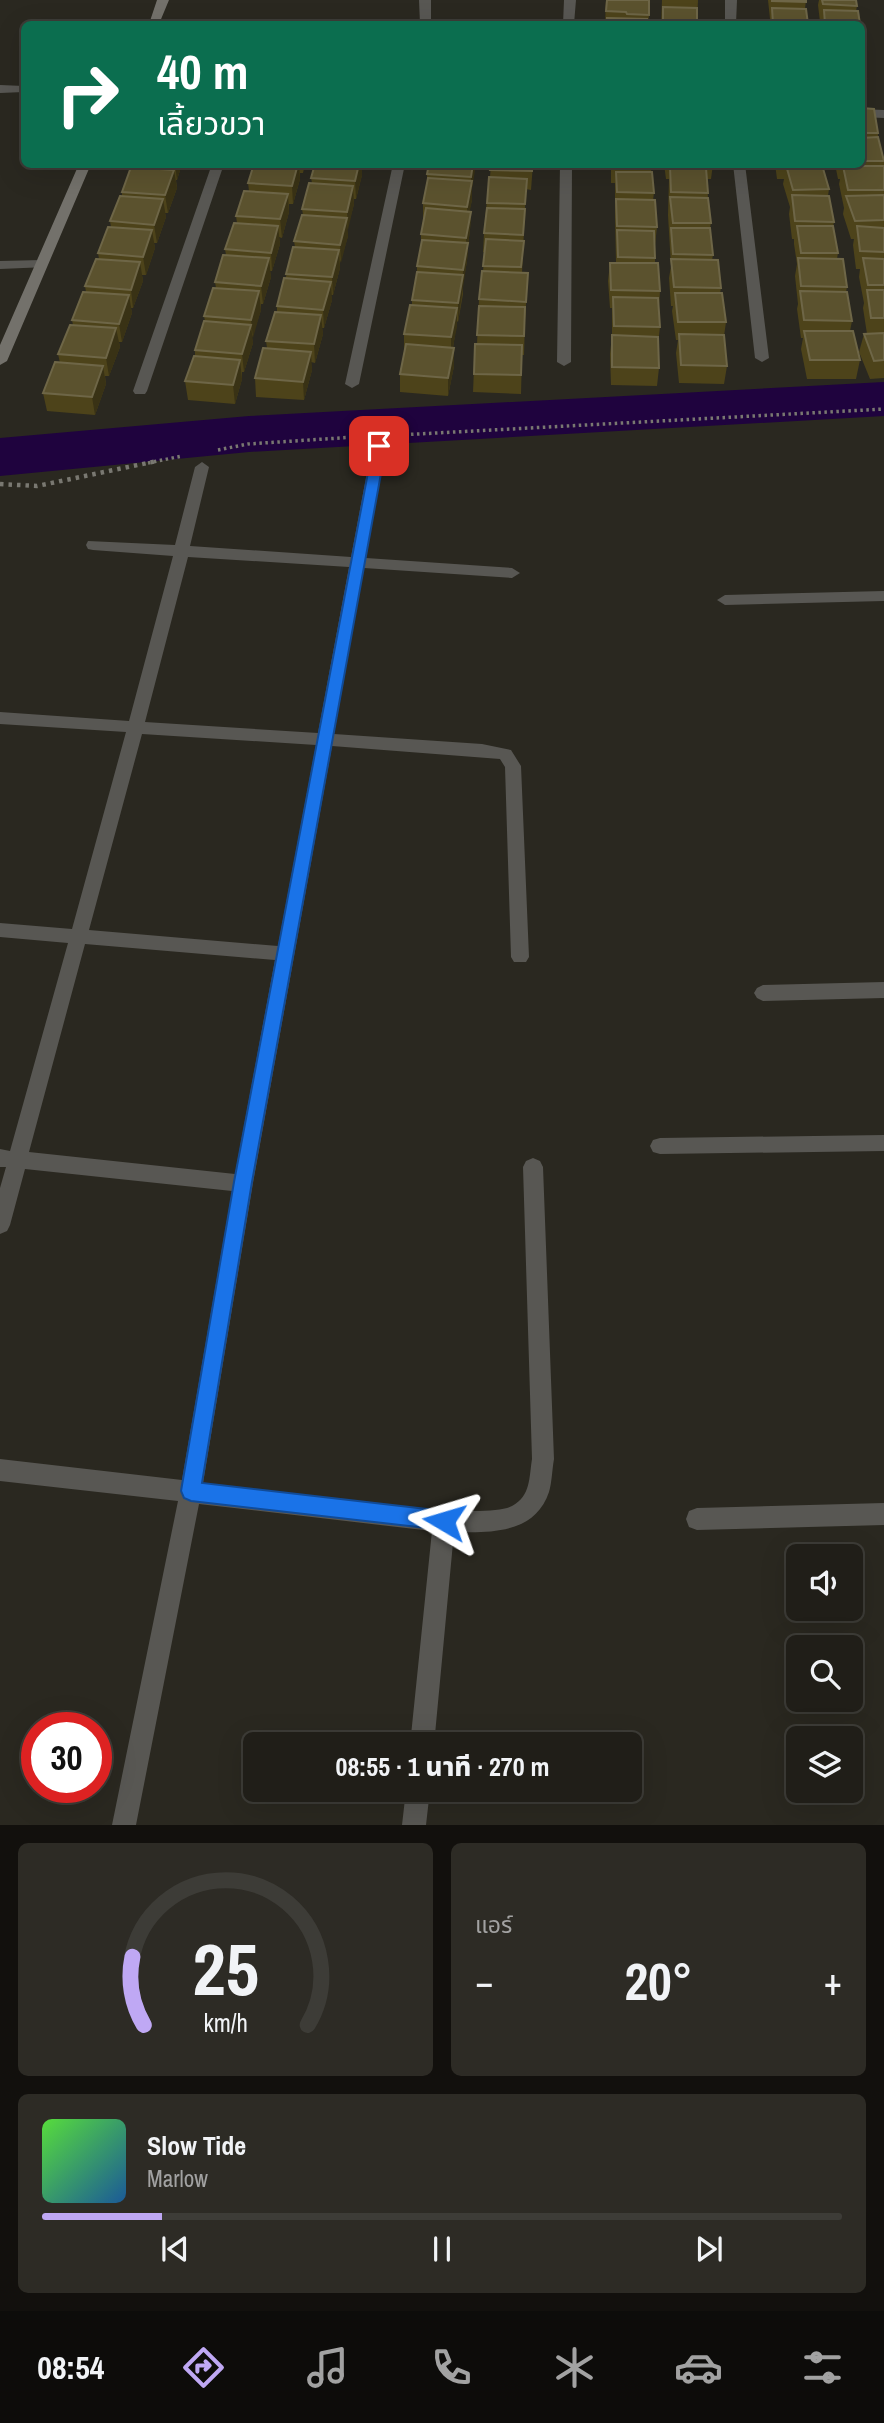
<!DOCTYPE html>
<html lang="th">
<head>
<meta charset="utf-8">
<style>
  :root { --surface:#201e18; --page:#2d2b25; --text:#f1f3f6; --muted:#a2a2a2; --line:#3d3c37; --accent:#bfa8f4 }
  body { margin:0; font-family:"Archivo Narrow","Noto Sans Thai",sans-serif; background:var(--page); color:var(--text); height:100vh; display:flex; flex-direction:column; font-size:26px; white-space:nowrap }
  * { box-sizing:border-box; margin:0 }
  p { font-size:23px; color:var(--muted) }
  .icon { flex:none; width:38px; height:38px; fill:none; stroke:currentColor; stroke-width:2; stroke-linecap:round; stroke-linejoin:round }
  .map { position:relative; height:1825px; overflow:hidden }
  .sheet { display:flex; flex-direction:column; gap:18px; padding:18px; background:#12100d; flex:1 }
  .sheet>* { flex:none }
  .top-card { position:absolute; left:21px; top:21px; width:844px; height:147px; border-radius:10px; box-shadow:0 7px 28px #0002,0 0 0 2px var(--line); background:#0b6e4f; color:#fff; overflow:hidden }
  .fabs { position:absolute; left:786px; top:1544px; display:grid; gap:14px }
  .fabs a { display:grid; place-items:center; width:77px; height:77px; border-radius:10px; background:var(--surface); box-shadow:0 7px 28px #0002,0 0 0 2px var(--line); font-size:35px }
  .speed { position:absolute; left:21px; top:1712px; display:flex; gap:14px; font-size:35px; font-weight:700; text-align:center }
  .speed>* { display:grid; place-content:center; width:91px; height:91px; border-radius:50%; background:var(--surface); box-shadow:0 7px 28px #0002,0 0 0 2px var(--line); line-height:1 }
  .speed .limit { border:10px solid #d22; background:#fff; color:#111 }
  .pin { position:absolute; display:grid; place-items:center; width:60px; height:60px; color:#fff; margin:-30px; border-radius:14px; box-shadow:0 4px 10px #0006 }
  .me { position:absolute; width:77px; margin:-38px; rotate:277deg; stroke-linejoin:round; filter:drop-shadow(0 0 5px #0008) }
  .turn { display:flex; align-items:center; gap:24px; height:147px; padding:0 21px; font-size:32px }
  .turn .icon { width:91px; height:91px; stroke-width:2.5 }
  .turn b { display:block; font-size:49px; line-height:60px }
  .big { font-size:52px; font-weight:800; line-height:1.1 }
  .sheet .widget { flex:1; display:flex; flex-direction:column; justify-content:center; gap:10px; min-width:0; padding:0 24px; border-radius:10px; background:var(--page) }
  .sheet .dial { align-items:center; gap:0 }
  .dial svg { height:182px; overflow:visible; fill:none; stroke:var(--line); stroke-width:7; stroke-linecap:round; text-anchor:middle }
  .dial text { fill:var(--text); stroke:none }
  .song { display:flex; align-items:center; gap:21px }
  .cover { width:84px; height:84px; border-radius:10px; background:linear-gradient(135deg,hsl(110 70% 55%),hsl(210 70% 35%)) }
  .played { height:7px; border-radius:4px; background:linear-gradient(90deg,var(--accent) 15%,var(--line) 15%) }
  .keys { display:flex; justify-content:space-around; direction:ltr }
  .heat { display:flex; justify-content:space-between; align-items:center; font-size:38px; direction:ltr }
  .sheet .tiles { flex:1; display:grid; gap:18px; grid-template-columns:1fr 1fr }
  .widget:last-child { grid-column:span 2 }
  .trip { position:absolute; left:243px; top:1732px; width:399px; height:70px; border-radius:10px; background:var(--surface); box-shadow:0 7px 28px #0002,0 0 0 2px var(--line); font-weight:800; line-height:70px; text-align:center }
  .dock { display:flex; height:112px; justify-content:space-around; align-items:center; background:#0d0c0a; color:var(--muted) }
  .dock .icon { width:49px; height:49px }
  .dock .current { color:var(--accent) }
  .dock b { font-size:32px; color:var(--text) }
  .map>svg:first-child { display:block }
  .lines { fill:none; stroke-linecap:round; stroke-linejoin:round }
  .river { fill:#1f033e; fill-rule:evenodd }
  .path-far1 { stroke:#797871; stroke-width:3.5; stroke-dasharray:2.5 3.5; stroke-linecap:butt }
  .path { stroke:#797871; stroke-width:4.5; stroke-dasharray:3.5 5; stroke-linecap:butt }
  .service { fill:#585753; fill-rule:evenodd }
  .minor { fill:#585753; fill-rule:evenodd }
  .secondary { fill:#73716b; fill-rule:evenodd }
  .wall { fill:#4d431a }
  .shaded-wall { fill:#393215 }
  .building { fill:#5b522e; stroke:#6e6647; stroke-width:2 }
  .route { fill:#1a73e8; stroke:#114b97; stroke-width:2 }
</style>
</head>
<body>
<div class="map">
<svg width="884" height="1825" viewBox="0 0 884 1825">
  <rect width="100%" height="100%" fill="#2a2820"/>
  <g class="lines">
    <path class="river" d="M884,382V416L249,452L0,476V438L249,416Z"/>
    <path class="path-far1" d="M399,435L884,409
      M218,450L248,444L355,437
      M148,463L182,456"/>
    <path class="path" d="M0,484L37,486L157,461"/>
    <path class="service" d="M884,591V601L725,605L717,600L725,595Z
      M884,982V998L763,1001L757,998L754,993L757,988L763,985Z
      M884,1135V1151L660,1154L653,1152L650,1146L653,1140L660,1138Z
      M884,1503V1525L697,1530L689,1527L686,1519L689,1511L697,1508Z"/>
    <path class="minor" d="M419,0H431V24H420Z
      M564,0H576L574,24H563Z
      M725,0H737L736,24H725Z
      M0,85L24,86V92L0,93Z
      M861,109L884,110V118L861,117Z
      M212,164H224L147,391L145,394H135L133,391Z
      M393,164H405L359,384L352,388L345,384Z
      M560,164H572L571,362L564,366L557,362Z
      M733,164H745L769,358L762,362L755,358Z
      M42,260L47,261V267L0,269V261Z
      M379,441L386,446L366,558L512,568L520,573L512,578L364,568L334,734L482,744L511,750L521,766L529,957L526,962H514L511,957L505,767L500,759L332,746L253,1183L203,1483C254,1488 479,1524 512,1506C531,1496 529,1477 532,1459L523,1167L526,1161L533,1158L540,1161L543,1167L554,1459C552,1470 552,1482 549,1492C535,1534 490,1533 454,1532L434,1745H410L432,1531L199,1504L136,1825H112L178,1501L0,1481V1459L182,1480L232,1191L25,1169L10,1225L7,1231L0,1234V1188L6,1167H0V1149L10,1151L68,943L0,937V923L72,929L126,732L0,724V712L129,721L173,556L93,550L88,549L86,545L88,541L175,545L195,467L202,462L209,467L190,546L351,557L372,446ZM188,557L349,567L318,733L145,722ZM142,734L316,745L278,946L89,930ZM85,944L275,960L235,1174L29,1152Z
      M406,1790H430L426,1825H402Z"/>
    <path class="secondary" d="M157,0H169L159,24H149Z
      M79,164H91L7,361L0,365V345Z"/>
  </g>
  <path class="wall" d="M606,0L649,15L648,24H605Z
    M662,0H698L697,24H661Z
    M768,0H806L805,9L808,24H769L770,19Z
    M819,0H856L857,6L856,11L860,24H821L822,22H820L818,5Z
    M861,36L863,52L862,60L866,78L863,96H861Z
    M861,108L878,133V137L884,159V378L870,379L859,352L864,334H867L863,308L864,303L859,277L860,269H856L853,245L854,239H851L843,214L844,208L839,184L840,179H838L835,164H861Z
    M133,164H182L177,180H176L177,188L168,213H165L166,217L157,243H154L155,248L146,275H142L143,281L133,308H131L132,313L122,342H119L120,347L109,376H105L106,384L95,415L47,411L43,393L60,363L58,354L73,325L72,320L86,292L85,286L99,259L98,253L111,227L110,221L122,196V192L134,167Z
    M254,164H305L303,173H300V179L293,204H289V212L282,238L279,237L280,244L272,271H270L271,277L263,304H261V310L252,338L253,343L244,372H242V379L235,404L188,400L185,381L195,357V350L205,321L204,316L216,288L215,282L226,255L225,249L237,223L236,216L249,191L248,183Z
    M429,164H475L472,188V200L469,212H471L470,230L468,245L467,261L463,283V294L458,322L457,321L453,348H454V366L448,396L400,392V374L404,352V334L412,305V300L417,275V266L421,247V234L423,222V203L427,183V174Z
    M491,164H533L531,190L526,189L525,209L522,273H528L525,320L524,355H522L521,394L473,392L475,344H477L479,299L483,271L485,252H483L484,233L489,177H490Z
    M611,164H652L651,172L654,193L653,200L657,227L655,245V263L660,291L659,307L660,327L658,344L659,368L657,386L611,385L610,354L612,335V308H610L608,281L610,263H616L615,218V183H611Z
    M664,164H713L711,179H707L708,198L711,223L710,228L713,255L712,260L721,288L720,293L726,322L724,336L727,366L724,384L679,383L676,353L678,340H676L672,311L673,306H671L669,278L671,266L668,215L669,179H666Z
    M775,164H822L829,189L828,196L834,222L833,227L838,253L837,259L847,287L846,292L852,321L850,331L860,360L856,379H807L801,349L803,338H801L797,309L798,304L795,276L797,264L794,244V239H792L789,214L790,207L783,184L784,179H777Z
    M362,175L356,199H354V204L347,230L348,236L340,263V268L333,295H331L332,300L324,328H322L323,334L315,363L311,362L312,370L304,400L256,397L255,378L267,348L266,341L277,312V306L295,247L294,241L303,215L302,209L312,183L311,178Z"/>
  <path class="shaded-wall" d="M175,164H182L177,180Z
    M298,164H299L300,179L293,204L292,186Z
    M359,164H362V175L356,199L355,181Z
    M473,164H475V171L472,188V200L467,225V207L471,188V177Z
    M174,170L177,188L168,213L165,195Z
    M353,186L354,204L348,230L347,212Z
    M288,194L289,212L282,238L280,219Z
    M163,199L166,217L157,243L154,225Z
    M471,212L470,230L468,245L467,261L458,322V303L466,254V238Z
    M347,218L348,236L341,263L340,245Z
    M278,226L280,244L272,271L271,253Z
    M152,230L155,248L146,275L143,257Z
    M339,250L340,268L333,295L332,277Z
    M269,258L271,277L263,304L261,286Z
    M140,262L143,281L133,308L131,290Z
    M331,282L332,300L324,328L323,310Z
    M259,291L261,310L253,338L251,320Z
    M129,295L132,313L122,342L119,324Z
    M457,308V327L451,356V337Z
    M321,315L323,334L315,363L314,344Z
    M251,325L253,343L244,372L242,354Z
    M116,328L120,347L109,376L106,358Z
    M454,348V366L448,396V378Z
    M311,352L312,370L304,400L303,382Z
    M240,360L242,379L235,404L233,385Z
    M103,366L106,384L95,415L92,397Z"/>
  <path class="building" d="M607,0H649V15L627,14L626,12L606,11Z
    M772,0H806V2L772,1Z
    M822,0H856L857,6L823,4Z
    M663,7L697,8V24H663Z
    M772,8L806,9L808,24H773Z
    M824,10L858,11L860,24H825Z
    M607,18L647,19V24H607Z
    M861,36L863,52L861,51Z
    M861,60H864L866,78H861Z
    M861,108L874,109L878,133H861Z
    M878,137L884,161H861V138Z
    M254,164H298L292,186L248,183Z
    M315,164H359L355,181L311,178Z
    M429,164H473L471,177L427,174Z
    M491,164H532V171L490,170Z
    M613,164H652V166L613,165Z
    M786,165H822L829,189L793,190Z
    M843,166H884V190H848Z
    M131,167L174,170L165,195L122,192Z
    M670,167L706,168L708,193L671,192Z
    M616,172H652L654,193L617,192Z
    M489,177L527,179L525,204L487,203Z
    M428,178L472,181L467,207L423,203Z
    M309,183L353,186L347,212L302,209Z
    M244,191L288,194L280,219L236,216Z
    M792,195L829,196L834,222L795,221Z
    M884,195V220L855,221L846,196Z
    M120,196L163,199L154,225L110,221Z
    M670,197L708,198L711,223H673Z
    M616,199L655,200L657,227L617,226Z
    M426,208L471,212L466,238L421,234Z
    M487,208L525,209L523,235L484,233Z
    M302,215L347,218L340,245L294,241Z
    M234,223L278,226L271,253L225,249Z
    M797,226H833L838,253H801Z
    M857,226L884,228V252L860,251Z
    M108,227L152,230L143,257L98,253Z
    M671,228H710L713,255L673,254Z
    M617,230L654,231L655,258L618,257Z
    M486,239L524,241L521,267L483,266Z
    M422,240L468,243L463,270L417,266Z
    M293,247L339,250L332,277L286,274Z
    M223,255L269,258L261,286L215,282Z
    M798,258L843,259L847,287L801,286Z
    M863,258L884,259V285H868Z
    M96,259L140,262L131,290L85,286Z
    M671,259L718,260L721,288L674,287Z
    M610,263H658L660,291L611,290Z
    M482,271L528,273L526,302L479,299Z
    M417,272L463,275L458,303L412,300Z
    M284,278L331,282L323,310L277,306Z
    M213,288L259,291L251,320L204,316Z
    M867,290H884V318H871Z
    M800,291L847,292L852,321L804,320Z
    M83,292L129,295L119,324L72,320Z
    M675,293H722L726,322H678Z
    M613,297L658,298L660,327L614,326Z
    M410,305L457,308L451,337L404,334Z
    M479,306L525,307L524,336L477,335Z
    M275,312L321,315L314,344L266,341Z
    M204,321L251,325L242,354L195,350Z
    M70,325L116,328L106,358L58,354Z
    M804,331H853L860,360H810Z
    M884,333V360L874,361L864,334Z
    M679,334L724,335L727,366L681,365Z
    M612,335L658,337L659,368L612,367Z
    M406,344L454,348L448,378L400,374Z
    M475,344L522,345L521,375L474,374Z
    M263,348L311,352L303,382L255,378Z
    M194,356L240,360L233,385L185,381Z
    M55,362L103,366L92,397L43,393Z"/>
  <path class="route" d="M379,442L386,446L252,1182L202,1483L444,1511L451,1514L454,1521L451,1528L444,1530L191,1501L184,1498L181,1491L234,1182L373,446Z"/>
</svg>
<div class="fabs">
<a><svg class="icon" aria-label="sound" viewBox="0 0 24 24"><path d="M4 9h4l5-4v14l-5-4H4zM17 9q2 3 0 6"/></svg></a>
<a><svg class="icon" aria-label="search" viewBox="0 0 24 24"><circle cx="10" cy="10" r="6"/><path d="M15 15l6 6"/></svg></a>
<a><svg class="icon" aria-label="layers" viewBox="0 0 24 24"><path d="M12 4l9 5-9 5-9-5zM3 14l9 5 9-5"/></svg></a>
</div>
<div class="speed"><div class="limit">30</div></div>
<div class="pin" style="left:379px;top:446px;background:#d93025"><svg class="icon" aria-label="arrive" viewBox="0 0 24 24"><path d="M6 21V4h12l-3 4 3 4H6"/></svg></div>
<svg class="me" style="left:444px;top:1521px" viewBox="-20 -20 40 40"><path d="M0-17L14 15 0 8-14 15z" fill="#1a73e8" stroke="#fff" stroke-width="4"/></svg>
<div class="trip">08:55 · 1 นาที · 270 m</div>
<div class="top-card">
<div class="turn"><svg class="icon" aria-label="right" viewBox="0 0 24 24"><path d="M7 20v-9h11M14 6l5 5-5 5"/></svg><div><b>40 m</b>เลี้ยวขวา</div></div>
</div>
</div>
<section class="sheet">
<div class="tiles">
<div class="widget dial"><svg viewBox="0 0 100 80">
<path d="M14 69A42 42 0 1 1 86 69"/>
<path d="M14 69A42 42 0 0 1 9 39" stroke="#bfa8f4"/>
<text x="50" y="56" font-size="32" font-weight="700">25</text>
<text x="50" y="72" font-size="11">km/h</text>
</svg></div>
<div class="widget"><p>แอร์</p>
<div class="heat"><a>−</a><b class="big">20°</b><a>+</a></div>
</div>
<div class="widget">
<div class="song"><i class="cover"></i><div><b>Slow Tide</b><p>Marlow</p></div></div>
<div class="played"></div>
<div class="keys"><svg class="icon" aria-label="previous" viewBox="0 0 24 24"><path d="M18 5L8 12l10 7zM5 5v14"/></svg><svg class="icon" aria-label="pause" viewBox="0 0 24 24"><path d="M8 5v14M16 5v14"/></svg><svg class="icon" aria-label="next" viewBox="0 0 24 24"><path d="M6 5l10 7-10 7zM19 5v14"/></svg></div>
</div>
</div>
</section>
<nav class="dock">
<b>08:54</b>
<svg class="icon current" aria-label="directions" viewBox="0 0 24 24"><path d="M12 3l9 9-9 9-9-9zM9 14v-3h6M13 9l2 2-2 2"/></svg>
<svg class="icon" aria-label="music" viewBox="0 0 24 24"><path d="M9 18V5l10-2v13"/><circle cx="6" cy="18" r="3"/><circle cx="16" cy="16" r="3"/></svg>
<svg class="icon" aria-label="phone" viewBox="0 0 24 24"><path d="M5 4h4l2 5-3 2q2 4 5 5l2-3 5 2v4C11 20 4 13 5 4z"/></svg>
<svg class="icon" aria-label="climate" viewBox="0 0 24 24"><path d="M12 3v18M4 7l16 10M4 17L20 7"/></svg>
<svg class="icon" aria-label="car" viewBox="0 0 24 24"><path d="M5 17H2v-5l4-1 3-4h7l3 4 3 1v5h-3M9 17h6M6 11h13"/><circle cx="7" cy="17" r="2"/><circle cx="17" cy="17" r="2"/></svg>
<svg class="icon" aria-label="filters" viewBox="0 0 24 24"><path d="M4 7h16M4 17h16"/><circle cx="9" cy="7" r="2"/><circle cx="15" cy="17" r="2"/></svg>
</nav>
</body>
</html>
